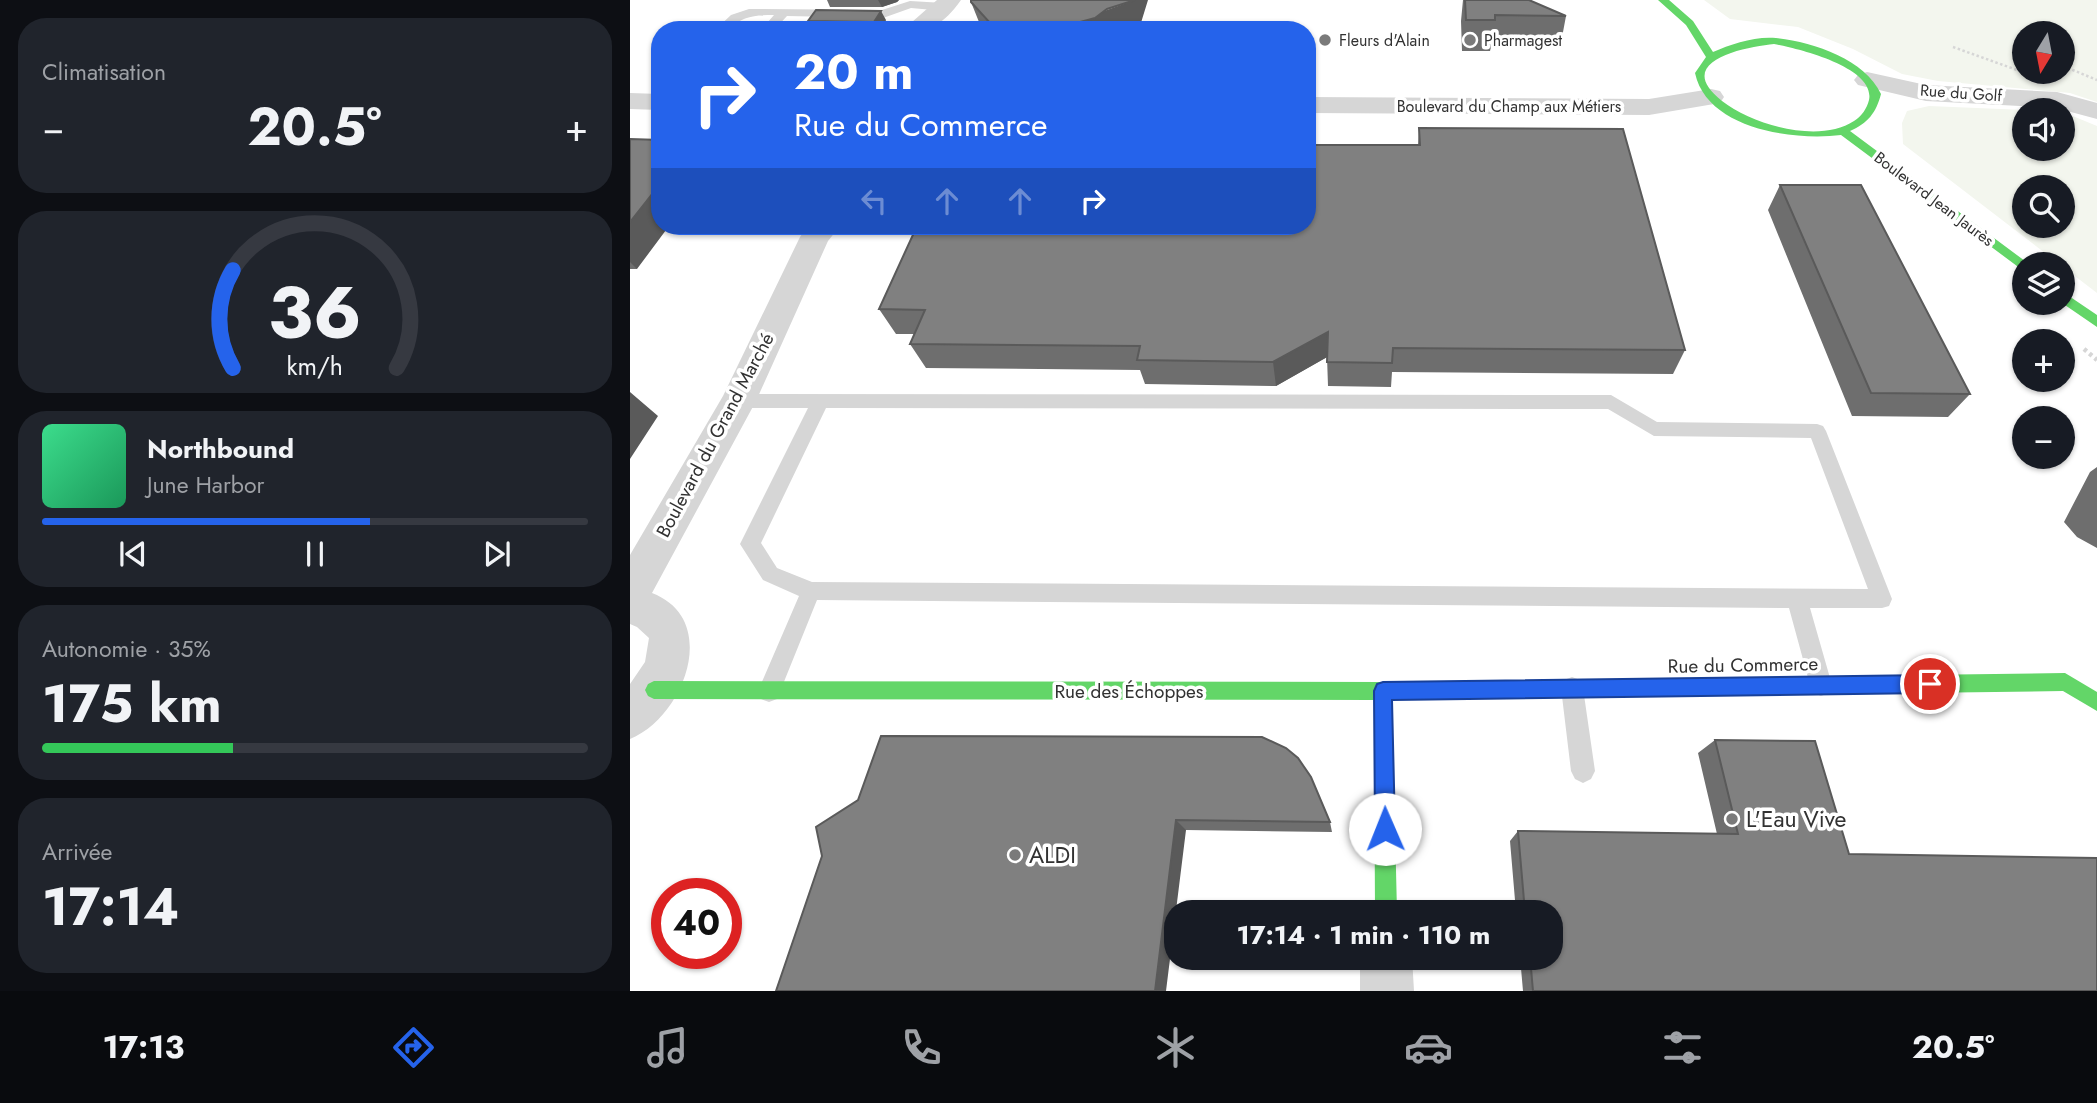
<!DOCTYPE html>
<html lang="fr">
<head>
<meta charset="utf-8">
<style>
  :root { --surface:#171b24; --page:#20242c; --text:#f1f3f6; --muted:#9ea1a6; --line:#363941; --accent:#2563eb }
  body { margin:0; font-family:Jost,sans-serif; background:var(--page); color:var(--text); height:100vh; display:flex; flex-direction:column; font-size:26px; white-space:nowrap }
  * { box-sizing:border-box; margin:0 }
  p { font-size:23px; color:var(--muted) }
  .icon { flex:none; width:38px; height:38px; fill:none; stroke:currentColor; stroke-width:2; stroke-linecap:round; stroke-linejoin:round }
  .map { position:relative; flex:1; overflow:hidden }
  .side { display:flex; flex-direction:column; gap:18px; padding:18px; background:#0d0f14; width:630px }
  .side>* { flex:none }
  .guide { position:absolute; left:21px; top:21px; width:665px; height:214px; border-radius:28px; box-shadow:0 2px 5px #0004; background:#2563eb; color:#fff; overflow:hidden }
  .needle { width:46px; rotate:190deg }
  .fabs { position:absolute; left:1382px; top:21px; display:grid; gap:14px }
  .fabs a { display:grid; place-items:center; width:63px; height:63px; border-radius:50%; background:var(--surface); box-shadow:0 2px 5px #0004; font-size:35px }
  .speed { position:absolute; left:21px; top:878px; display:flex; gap:14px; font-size:35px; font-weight:700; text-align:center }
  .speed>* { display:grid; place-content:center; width:91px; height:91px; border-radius:50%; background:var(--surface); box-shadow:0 2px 5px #0004; line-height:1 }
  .speed .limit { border:10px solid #d22; background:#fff; color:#111 }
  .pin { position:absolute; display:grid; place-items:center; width:60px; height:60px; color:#fff; margin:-30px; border:4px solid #fff; border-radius:50%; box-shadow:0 2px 7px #0007 }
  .me { position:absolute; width:77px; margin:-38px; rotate:359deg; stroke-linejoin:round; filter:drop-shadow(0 0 5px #0008) }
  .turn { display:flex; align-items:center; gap:24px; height:147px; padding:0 28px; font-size:32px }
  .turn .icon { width:91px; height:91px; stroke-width:2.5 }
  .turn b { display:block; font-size:49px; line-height:60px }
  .lanes { display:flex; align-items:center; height:66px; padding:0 28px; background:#0003; justify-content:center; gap:35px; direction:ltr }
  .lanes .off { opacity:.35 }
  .big { font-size:52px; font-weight:700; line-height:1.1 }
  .side .widget { flex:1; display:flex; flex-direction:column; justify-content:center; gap:10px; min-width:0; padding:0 24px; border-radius:28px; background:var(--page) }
  .side .dial { align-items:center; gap:0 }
  .dial svg { height:182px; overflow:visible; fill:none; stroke:var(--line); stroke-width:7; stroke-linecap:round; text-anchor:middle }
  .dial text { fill:var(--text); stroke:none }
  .song { display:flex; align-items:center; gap:21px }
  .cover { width:84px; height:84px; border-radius:10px; background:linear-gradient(135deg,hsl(150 70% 55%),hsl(150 70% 35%)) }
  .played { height:7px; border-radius:4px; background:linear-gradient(90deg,var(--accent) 60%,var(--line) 60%) }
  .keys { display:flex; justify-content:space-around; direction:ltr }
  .heat { display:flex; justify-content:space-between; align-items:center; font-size:38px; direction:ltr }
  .charge { height:10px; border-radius:5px; background:linear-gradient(90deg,#34c759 35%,var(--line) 0) }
  .trip { position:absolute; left:534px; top:900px; width:399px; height:70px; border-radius:28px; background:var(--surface); box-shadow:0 2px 5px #0004; font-weight:700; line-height:70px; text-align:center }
  .menu { display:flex; height:112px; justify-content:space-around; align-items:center; background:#090b0e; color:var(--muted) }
  .menu .icon { width:49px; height:49px }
  .menu .selected { color:var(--accent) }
  .menu b { font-size:32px; color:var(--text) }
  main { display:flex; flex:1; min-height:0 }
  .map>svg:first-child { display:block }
  .green { fill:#f3f6ee; fill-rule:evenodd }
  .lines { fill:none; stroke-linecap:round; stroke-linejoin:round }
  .path-far1 { stroke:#d6d6d6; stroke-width:2.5; stroke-dasharray:2.5 2.5; stroke-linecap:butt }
  .path { stroke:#d6d6d6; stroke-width:4.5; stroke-dasharray:3.5 3.5; stroke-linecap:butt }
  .lane { fill:#d6d6d6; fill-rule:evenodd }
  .street { fill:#d6d6d6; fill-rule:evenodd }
  .fast { fill:#63d668; fill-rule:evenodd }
  .wall { fill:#6e6e6e }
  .shaded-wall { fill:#5a5a5a }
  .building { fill:#808080; stroke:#5a5a5a; stroke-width:2 }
  .route { fill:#2563eb; stroke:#184099; stroke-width:2 }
  .poi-dot { fill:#7a7a7a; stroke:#fff; stroke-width:2.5 }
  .labels { text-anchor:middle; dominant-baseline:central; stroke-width:7; stroke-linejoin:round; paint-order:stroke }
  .far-poi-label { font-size:16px; fill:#323232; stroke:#fff; text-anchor:start }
  .far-street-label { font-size:16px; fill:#323232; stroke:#fff }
  .street-label { font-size:19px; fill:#323232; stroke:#fff }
  .near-poi-label { font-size:23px; fill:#323232; stroke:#fff; text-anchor:start }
</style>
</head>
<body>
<main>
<section class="side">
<div class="widget"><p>Climatisation</p>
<div class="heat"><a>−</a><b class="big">20.5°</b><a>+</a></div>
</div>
<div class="widget dial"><svg viewBox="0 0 100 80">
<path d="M14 69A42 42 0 1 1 86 69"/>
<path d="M14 69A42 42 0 0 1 14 26" stroke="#2563eb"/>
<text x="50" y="56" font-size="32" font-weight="700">36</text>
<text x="50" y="72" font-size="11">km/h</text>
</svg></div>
<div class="widget">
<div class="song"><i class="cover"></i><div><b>Northbound</b><p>June Harbor</p></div></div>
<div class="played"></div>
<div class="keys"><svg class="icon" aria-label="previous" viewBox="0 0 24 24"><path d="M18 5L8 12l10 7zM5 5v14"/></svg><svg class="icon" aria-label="pause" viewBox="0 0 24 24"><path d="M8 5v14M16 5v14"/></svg><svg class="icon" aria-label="next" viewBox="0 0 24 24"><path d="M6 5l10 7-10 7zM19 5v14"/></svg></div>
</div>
<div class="widget"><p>Autonomie · 35%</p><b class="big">175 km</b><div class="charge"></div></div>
<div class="widget"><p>Arrivée</p><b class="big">17:14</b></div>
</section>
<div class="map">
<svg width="1467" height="991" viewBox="0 0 1467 991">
  <rect width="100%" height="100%" fill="#fff"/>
  <path class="green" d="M1074,0H1467V102L1440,93L1308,81L1272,74L1223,49L1168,27L1100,19ZM1395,33H1433V72H1395Z
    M1299,106L1395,110V149H1433V112L1467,126V293L1273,144L1272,123L1277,111ZM1395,187H1433V226H1395Z"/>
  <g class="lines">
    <path class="path-far1" d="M1323,47L1387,70
      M1433,66L1467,80"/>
    <path class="path" d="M1454,349L1467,360"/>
    <path class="lane" d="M280,1L314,3L320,7L314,11L281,8L253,18L157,16L144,30H131L144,15C125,15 112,16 98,30H85L101,15L119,9L252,10Z
      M108,394L981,395L1027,422L1187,424L1193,426L1196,431L1262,599L1259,606L1252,608H1180L1202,685L1199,693L1191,696L1183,693L1180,685L1159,608L187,600L147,699L139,702L131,699L128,691L169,596L133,580L110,544L178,408H108L102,406L99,401L102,396ZM196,408L978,409L1024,436L1181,438L1238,589L182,582L147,568L131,543Z
      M942,677L950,680L953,688L965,771L961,779L953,783L945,779L941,771L931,688L934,680Z"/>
    <path class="street" d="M307,0H331C313,25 302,30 273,30Z
      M1237,72L1296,85L1427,92L1467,103V119L1426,108L1296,101L1228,85L1224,80L1228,75Z
      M1081,89L1090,91L1094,97L1090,103L1019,115L677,113V97L1019,99Z
      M0,93L30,94V110L0,109Z
      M178,226H210L198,241L126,401L22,593C92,620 53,718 0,739V684L15,662L19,638L7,627L0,624V555L93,396L170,237Z
      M730,957H782L784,991H730Z"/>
    <path class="fast" d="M1028,0H1039L1063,21L1083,52C1101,44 1125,36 1146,38C1183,42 1235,59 1251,94C1246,113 1238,123 1220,131L1399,264H1395V272L1211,135C1163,141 1077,129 1065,73L1076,57L1056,25ZM1144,44C1166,48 1246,67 1239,100C1237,108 1232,116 1224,121C1189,144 1123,125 1092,101C1041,61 1115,47 1144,44Z
      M1433,292L1467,315V327L1432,303Z
      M1435,673L1467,692V711L1433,691L762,700L767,912H745L744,700L24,699L18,696L15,690L18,684L24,681L753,682Z"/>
  </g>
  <path class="wall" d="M197,0H269L267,2L252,7H200Z
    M833,0H899L936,16L930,48L861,47L860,51H832L831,21Z
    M341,2L510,26L498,30H353L351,27Z
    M256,20L249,30H182L178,21Z
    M789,128L1055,350L1043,374L762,372L761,387L698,386L697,357L646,386L515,384L510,370L296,368L280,344L284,334H266L249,309L788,145Z
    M0,139L7,269H0Z
    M1150,185L1340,394L1318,417L1222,416L1138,210Z
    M1467,467V548L1447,537L1434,522L1460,472Z
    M1085,740L1219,854L1467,991H893L890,957H920V912H886L880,841L888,831L1087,834L1068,753Z
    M656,748L700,822L702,832L556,830L146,991Z"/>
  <path class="shaded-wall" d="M248,0H269L267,2L252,7Z
    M505,0H518L510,26L498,30H421Z
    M251,11L256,20L249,30H248L244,22Z
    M30,184V226H39L7,269L0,262V222Z
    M698,332L699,356L646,386L643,362Z
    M0,392L28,416L0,459Z
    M546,820L556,830L536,991H525Z"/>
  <path class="building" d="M341,0H505L477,9L465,18L421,30H375L360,23L341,2Z
    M835,0H899L936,16L865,15V20H836Z
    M186,10L251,11L244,22L178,21Z
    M789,128L993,129L1055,350L763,348L762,363L697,362L698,332L643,362L507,360L510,346L280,344L295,310L249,309L287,226H677V145H790Z
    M0,139L30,140V184L0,222Z
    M1150,185H1231L1340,394L1241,393Z
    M251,736L632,737L656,748L668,758L681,777L700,822L546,820L525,991H146L192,856L186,827L228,800Z
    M1085,740L1185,741L1219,854L1467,858V991H903L900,957H920V912H895L888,831L1108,834Z"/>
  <path class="route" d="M1300,675L1306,677L1309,684L1306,690L1300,693L762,700L765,829L762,836L755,839L748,836L745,829L744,691L747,684L753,682Z"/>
  <g class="poi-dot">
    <circle cx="695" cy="40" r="7"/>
    <circle cx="840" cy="40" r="7"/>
    <circle cx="1102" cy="819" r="7"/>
    <circle cx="385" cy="855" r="7"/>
  </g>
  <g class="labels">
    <g class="far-poi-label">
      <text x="709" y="40">Fleurs d'Alain</text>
      <text x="854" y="40">Pharmagest</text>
    </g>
    <g class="far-street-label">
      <text transform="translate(1331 93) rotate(4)">Rue du Golf</text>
      <text x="879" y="106">Boulevard du Champ aux Métiers</text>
      <text transform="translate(1304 199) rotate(37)">Boulevard Jean Jaurès</text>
    </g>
    <g class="street-label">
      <text transform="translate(85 435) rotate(-62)">Boulevard du Grand Marché</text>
      <text transform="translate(1113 665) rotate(-1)">Rue du Commerce</text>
      <text x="499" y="691">Rue des Échoppes</text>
    </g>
    <g class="near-poi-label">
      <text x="1116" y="819">L'Eau Vive</text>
      <text x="399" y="855">ALDI</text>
    </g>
  </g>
</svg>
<div class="fabs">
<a><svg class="needle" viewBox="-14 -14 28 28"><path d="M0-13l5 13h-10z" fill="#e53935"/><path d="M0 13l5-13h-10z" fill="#9ea1a6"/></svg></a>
<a><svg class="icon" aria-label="sound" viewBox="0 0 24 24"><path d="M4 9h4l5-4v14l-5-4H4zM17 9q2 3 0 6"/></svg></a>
<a><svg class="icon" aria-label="search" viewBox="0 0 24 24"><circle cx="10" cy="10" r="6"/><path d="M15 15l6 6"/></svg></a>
<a><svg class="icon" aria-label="layers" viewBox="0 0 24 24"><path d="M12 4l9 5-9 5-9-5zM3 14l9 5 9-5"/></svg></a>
<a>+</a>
<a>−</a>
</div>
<div class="speed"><div class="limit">40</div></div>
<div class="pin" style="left:1300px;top:684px;background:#d93025"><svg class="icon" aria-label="arrive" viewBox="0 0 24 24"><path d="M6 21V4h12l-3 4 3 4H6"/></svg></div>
<svg class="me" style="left:755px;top:829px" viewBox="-20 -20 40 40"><circle r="19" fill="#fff"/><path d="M0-13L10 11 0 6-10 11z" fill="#2563eb"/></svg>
<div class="trip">17:14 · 1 min · 110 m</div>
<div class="guide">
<div class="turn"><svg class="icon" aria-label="right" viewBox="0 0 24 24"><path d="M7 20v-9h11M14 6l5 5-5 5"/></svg><div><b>20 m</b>Rue du Commerce</div></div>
<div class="lanes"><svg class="icon off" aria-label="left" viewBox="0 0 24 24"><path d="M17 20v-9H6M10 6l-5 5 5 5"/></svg><svg class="icon off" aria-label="ahead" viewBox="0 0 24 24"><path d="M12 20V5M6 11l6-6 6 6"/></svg><svg class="icon off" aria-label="ahead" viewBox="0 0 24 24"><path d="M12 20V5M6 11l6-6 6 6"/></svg><svg class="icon" aria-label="right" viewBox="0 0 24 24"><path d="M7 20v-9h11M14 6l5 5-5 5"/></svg></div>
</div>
</div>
</main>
<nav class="menu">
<b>17:13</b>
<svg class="icon selected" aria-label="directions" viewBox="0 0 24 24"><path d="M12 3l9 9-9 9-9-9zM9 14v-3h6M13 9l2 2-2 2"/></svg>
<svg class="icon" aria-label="music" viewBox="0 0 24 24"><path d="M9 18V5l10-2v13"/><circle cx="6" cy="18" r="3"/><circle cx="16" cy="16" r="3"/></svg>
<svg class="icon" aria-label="phone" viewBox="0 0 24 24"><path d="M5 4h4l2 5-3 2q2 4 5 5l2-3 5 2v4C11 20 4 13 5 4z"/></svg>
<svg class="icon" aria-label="climate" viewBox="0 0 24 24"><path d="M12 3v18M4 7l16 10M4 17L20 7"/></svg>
<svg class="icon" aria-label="car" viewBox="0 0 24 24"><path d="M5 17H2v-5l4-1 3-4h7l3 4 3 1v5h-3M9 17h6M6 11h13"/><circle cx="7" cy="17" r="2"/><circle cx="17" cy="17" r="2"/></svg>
<svg class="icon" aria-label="filters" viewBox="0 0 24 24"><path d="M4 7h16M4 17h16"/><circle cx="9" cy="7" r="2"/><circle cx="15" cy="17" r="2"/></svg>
<b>20.5°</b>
</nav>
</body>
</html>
